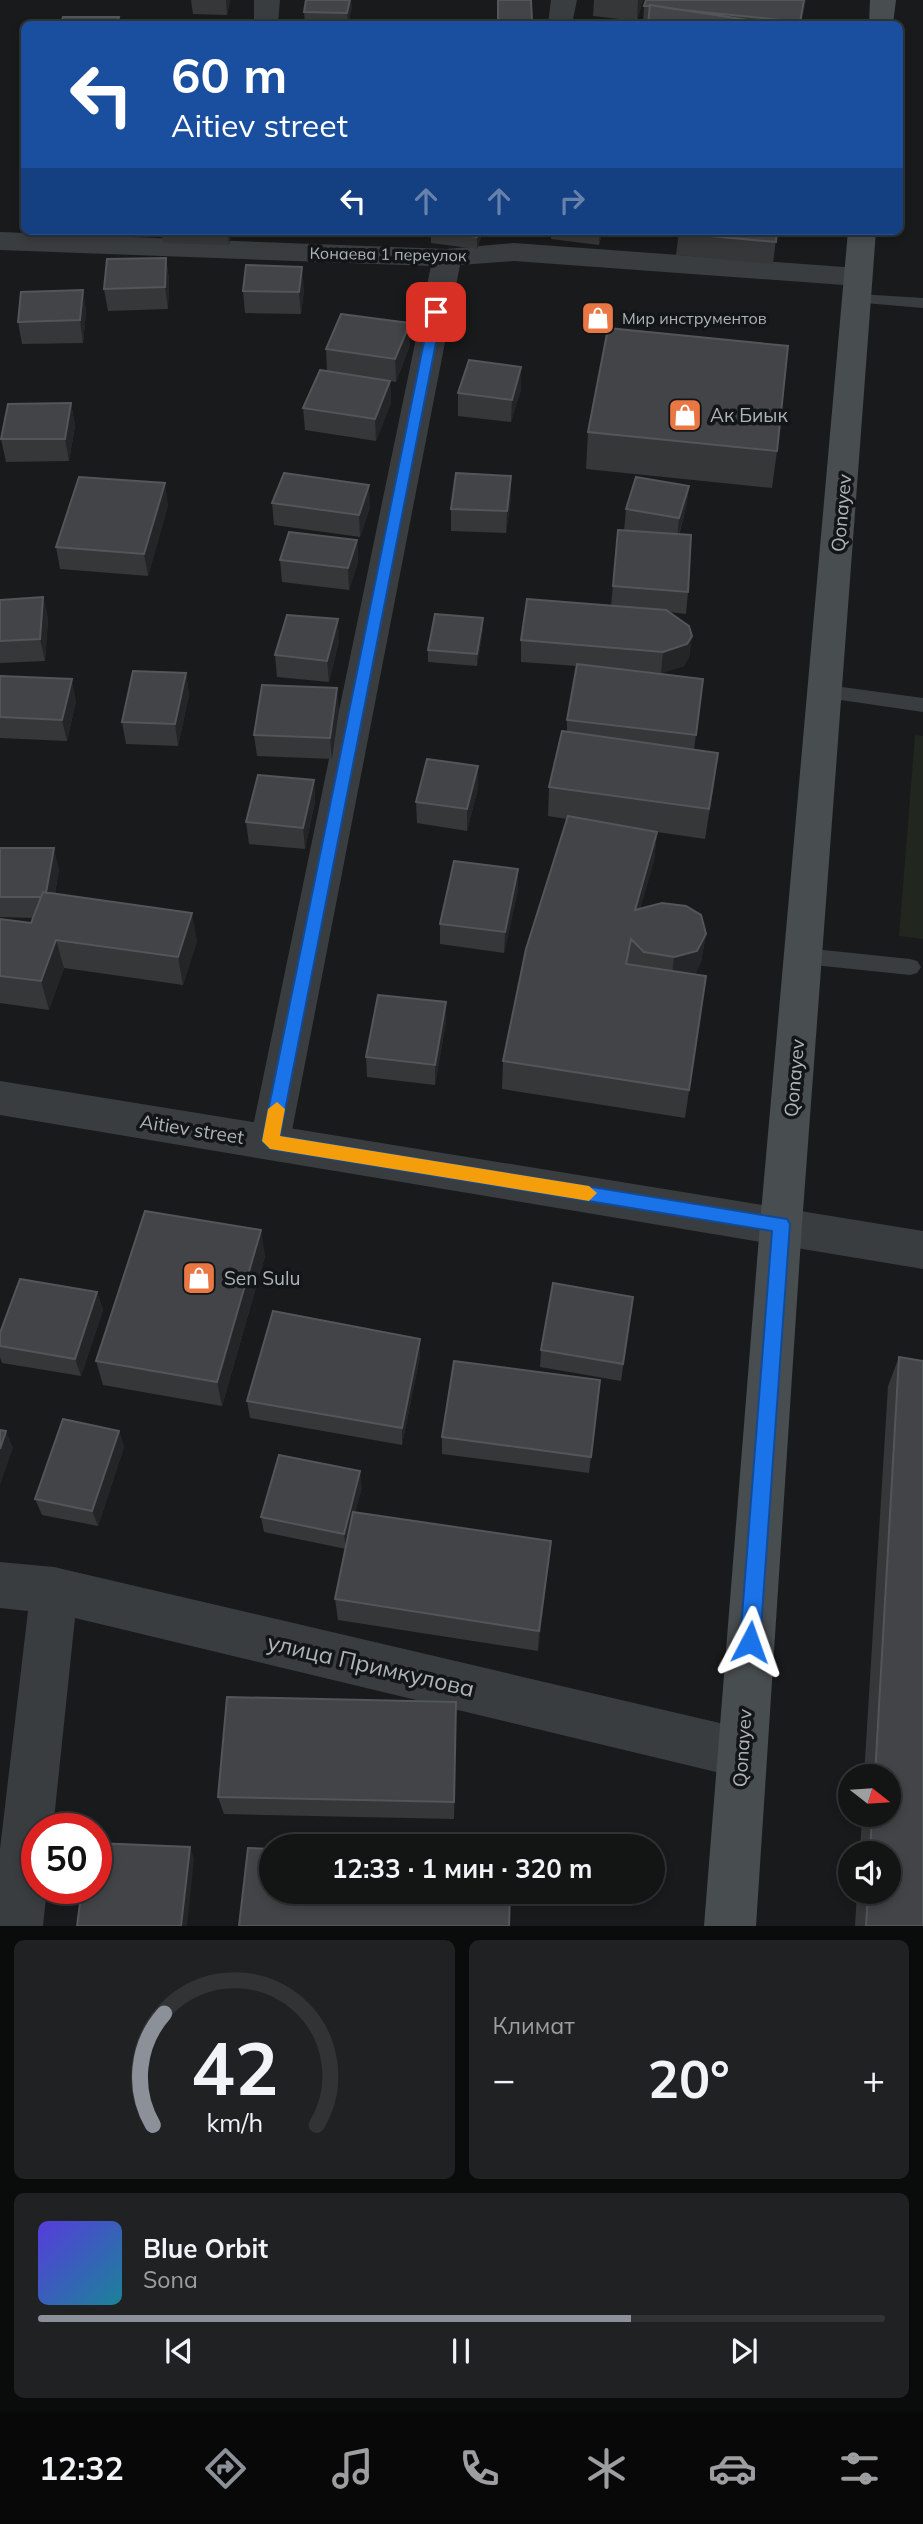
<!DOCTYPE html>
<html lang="ru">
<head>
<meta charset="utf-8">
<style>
  :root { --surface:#131414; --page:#202122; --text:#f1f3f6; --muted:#9d9ea0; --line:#323334; --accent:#8c9099 }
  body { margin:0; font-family:Mulish,sans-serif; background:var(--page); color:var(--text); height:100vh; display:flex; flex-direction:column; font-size:26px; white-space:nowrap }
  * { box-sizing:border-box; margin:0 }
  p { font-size:23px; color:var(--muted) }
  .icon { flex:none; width:38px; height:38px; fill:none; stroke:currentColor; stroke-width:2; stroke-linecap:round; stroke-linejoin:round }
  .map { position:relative; height:1926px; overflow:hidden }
  .drawer { display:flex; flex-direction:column; gap:14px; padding:14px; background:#0a0b0b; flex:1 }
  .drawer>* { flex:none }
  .guide { position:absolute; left:21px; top:21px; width:882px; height:214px; border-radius:10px; box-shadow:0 4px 10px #0003,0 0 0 2px var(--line); background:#1a4fa0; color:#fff; overflow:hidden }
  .needle { width:46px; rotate:107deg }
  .fabs { position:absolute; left:838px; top:1764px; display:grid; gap:14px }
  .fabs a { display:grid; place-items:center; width:63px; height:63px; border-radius:50%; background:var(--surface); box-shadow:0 4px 10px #0003,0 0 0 2px var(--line); font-size:35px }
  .speed { position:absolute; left:21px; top:1813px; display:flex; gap:14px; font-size:35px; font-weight:700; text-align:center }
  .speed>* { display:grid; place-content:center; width:91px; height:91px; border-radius:50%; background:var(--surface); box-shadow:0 4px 10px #0003,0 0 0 2px var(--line); line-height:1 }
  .speed .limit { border:10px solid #d22; background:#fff; color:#111 }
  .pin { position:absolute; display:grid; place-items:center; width:60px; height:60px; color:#fff; margin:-30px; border-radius:14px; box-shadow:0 4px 10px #0006 }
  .me { position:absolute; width:77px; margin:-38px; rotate:4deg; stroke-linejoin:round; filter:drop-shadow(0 0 5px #0008) }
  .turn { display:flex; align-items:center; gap:24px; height:147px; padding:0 35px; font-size:32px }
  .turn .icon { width:91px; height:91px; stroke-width:2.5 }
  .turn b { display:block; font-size:49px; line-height:60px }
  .lanes { display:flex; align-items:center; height:66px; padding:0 35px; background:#0003; justify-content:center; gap:35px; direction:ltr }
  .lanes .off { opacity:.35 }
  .big { font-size:52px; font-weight:700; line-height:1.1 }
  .drawer .card { flex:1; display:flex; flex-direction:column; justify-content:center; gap:10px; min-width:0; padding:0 24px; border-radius:10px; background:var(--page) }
  .drawer .dial { align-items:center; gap:0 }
  .dial svg { height:182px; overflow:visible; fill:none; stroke:var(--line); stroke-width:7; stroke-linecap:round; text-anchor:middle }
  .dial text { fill:var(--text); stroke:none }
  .song { display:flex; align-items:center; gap:21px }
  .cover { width:84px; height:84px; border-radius:10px; background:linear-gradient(135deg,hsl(250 70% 55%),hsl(190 70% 35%)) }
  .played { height:7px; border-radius:4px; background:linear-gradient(90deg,var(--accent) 70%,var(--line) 70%) }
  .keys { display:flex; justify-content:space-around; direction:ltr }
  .heat { display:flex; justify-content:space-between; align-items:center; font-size:38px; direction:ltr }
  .drawer .tiles { flex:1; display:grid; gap:14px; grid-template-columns:1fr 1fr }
  .card:last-child { grid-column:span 2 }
  .trip { position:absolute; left:259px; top:1834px; width:406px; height:70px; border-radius:35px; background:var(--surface); box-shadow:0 4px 10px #0003,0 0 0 2px var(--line); font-weight:700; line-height:70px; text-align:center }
  .dock { display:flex; height:112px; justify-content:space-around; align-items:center; background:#080808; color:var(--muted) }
  .dock .icon { width:49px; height:49px }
  .dock .on { color:var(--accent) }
  .dock b { font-size:32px; color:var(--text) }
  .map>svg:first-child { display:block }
  .green { fill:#21261f }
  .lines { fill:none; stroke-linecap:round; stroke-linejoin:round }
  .service { fill:#3a3d40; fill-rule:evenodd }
  .minor { fill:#3a3d40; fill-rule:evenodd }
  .tertiary { fill:#3a3d40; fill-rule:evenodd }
  .secondary { fill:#484d50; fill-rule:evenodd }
  .wall { fill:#353739 }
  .shaded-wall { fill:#242527 }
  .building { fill:#424447; stroke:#525659; stroke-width:2 }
  .route { fill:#1a73e8; stroke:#114b97; stroke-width:2 }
  .slow { fill:#f59e0b }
  .labels { text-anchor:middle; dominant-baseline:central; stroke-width:7; stroke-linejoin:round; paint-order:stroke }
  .far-street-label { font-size:16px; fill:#acb5ba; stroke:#141516 }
  .far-poi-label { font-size:16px; fill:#acb5ba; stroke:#141516; text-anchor:start }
  .poi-label { font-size:19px; fill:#acb5ba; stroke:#141516; text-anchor:start }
  .street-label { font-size:19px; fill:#acb5ba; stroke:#141516 }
  .near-street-label { font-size:23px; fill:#acb5ba; stroke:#141516 }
</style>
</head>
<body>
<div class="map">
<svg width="923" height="1926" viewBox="0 0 923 1926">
  <rect width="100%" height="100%" fill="#191a1b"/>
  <path class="green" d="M915,735L923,736V939L899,936Z"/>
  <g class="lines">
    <path class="service" d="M859,294L923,298V308L853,302L851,299Z
      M827,685L923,698V712L820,697L818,692Z
      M804,948L910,959L917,961L921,967L917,973L910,975L804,964L797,962L794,956L797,950Z"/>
    <path class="minor" d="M254,0H280L278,24H254Z
      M551,0H577L572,24H548Z
      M0,232L447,249L514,243L858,268L868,271L872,277L868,283L858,286L514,261L460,265L290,1141L284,1153L270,1158L256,1153L250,1141L431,266L0,250Z
      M0,1562L54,1567L741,1728L759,1735L766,1753L759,1771L741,1778L75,1618L53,1829H37V1888H47L43,1926H0V1849L28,1611L0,1608Z"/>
    <path class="tertiary" d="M0,1081L923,1231V1269L0,1115Z"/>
    <path class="secondary" d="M870,0H896L893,24H869Z
      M848,231H876L802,1224L756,1926H704L760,1224Z"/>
  </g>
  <path class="wall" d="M191,0H230L227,15L193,14Z
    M498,0H531L532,24H498Z
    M594,0H643L637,21L593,16Z
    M646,0H806L801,24H643L644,6Z
    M352,7L348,24L305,23L304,12Z
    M161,231H232L229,245L163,243Z
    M290,231H351V233L290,234Z
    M431,231H483L477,249L431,243Z
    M551,231H603L599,245L551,239Z
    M679,231H777L773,264L676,255Z
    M166,258L169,280L168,309L108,311L104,289Z
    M304,289L301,314L245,313L243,291Z
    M83,290L86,312L83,343L22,344L18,322Z
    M410,323V345L396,382L350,375L390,381L391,403L376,441L305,430L303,408L327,371L326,349Z
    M521,367V389L511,422L458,416V393Z
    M71,403L75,426L69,461L6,462L1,439Z
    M588,432L777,451L772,488L586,469Z
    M511,476V498L506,533L451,531V509Z
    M689,486L686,508L679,535L688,592L686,614L669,612L692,636L689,657L684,666L661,673L703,679L694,750L714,783L705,839L657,832L654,861L640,908L706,934L701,962L695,974L706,976L685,1118L502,1089L503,1061L567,819L548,816L549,787L567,732V720L577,666L521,662V640L611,606L618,530L624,531L626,509Z
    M272,503L370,507L360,537L274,525Z
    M168,505L148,576L60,569L56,547Z
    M357,540L358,562L349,590L282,582L280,560Z
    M43,597L48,619L45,661L0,663V600Z
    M483,629L477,666L428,662V650Z
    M339,641L329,682L277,677L275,655Z
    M186,673L189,695L178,746L126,744L122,722Z
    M0,676L76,701L67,741L0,738Z
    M339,709L332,759L257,756L254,735Z
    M314,780L315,801L305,849L249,844L246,822Z
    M478,788L467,831L417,823L416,802Z
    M0,848L59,869L55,894L197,941L183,985L64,968L49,1010L0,1003V919L31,923L33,918L0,917Z
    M518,869V890L504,953L440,944V924Z
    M446,1002V1022L435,1085L367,1077L366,1057Z
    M265,1256L222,1406L103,1385L96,1361Z
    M97,1292L103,1310L81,1376L2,1363L0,1357V1333Z
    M633,1297L621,1381L540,1367L541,1350Z
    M420,1339V1356L402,1445L250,1418L247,1401Z
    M899,1357L923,1926H855L857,1892H889V1853H860L862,1815H889V1776H864L888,1386Z
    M600,1380L589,1473L442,1454V1437Z
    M119,1431L124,1447L98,1526L42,1515L35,1499Z
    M362,1487L355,1512L551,1541L538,1651L338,1620L335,1599L346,1549L264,1532L261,1517Z
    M456,1721L454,1819L224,1814L218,1797Z"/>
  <path class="shaded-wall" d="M226,0H230L227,15Z
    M350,0H351L352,7L348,24L347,13Z
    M638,0H643L637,21Z
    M804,0H806L802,18Z
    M228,231H232L229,245Z
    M479,231H483L477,249V237Z
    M600,231H603L599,245Z
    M166,258L169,280L168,309L165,287Z
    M302,267L304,289L301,314L299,292Z
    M83,290L86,312L83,343L80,320Z
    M410,323V345L396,382L395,359Z
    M521,367V389L511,422L512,400Z
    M390,381L391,403L376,441L375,419Z
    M71,403L75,426L69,461L65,439Z
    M511,476V498L506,533L507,511Z
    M165,483L168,505L148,576L144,554Z
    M369,485L370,507L360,537L359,515Z
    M689,486L686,508L677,540L679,518Z
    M357,540L358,562L349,590L348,568Z
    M43,597L48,619L45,661L40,639Z
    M483,618V629L477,666V654Z
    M338,619L339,641L329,682L327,661Z
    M692,636L689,657L684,666L661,673L663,652Z
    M186,673L189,695L178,746L175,724Z
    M72,679L76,701L67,741L62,720Z
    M337,688L339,709L332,759L330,738Z
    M478,766V788L467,831V809Z
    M314,780L315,801L305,849L303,828Z
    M657,832L654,861L632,938L635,910Z
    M54,848L59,869L51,918L45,897Z
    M518,869V890L504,953L505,932Z
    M192,913L197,941L183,985L178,957Z
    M706,934L701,962L693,980L671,985L674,957Z
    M56,940L64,968L49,1010L41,981Z
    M446,1002V1022L435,1085V1065Z
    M261,1230L265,1256L222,1406L217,1382Z
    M97,1292L103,1310L81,1376L75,1359Z
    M420,1339V1356L402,1445V1428Z
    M6,1431L13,1448L0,1485V1449Z
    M119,1431L124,1447L98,1526L92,1511Z
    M360,1471L362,1487L346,1550L344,1534Z
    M551,1541L549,1563L538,1651L539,1631Z
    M190,1847L194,1859L187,1926H181Z"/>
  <path class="building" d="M306,0H350L347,13L304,12Z
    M498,0H531L532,21H498Z
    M646,0H804L800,22L673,9L650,5V6H644Z
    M650,5L773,24H648Z
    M63,17H119L117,24H61Z
    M431,231H479L477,237Z
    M679,231H777L776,242L679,233Z
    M166,258L165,287L104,289L107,259Z
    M246,265L302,267L299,292L243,291Z
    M83,290L80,320L18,322L21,292Z
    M341,314L410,323L395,359L326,349Z
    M608,328L788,346L777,451L588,432Z
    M469,360L521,367L512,400L458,393Z
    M320,370L390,381L375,419L303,408Z
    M71,403L65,439H1L8,404Z
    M284,473L369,485L359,515L272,503Z
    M456,473L511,476L507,511L451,509Z
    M79,477L165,483L144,554L56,547Z
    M636,477L689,486L679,518L626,509Z
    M618,530L691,535L688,592L613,586Z
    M289,532L357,540L348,568L280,560Z
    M43,597L40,639L0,641V600Z
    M527,599L666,610L689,626L692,636L687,644L663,652L521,640Z
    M435,614L483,618L477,654L428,650Z
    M287,615L338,619L327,661L275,655Z
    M577,664L703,679L696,735L567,720Z
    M133,671L186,673L175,724L122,722Z
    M0,676L72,679L62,720L0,717Z
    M262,685L337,688L330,738L254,735Z
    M562,731L718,753L709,809L549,787Z
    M427,759L478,766L467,809L416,802Z
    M258,775L314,780L303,828L246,822Z
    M568,816L657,832L635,910L662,903L686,906L701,915L706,934L697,951L674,957L644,952L631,939L626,964L706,976L689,1090L503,1061L526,949Z
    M0,848H54L46,893L43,892L41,897H0Z
    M454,861L518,869L505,932L440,924Z
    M43,892L192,913L178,957L56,940L41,981L0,976V919L31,923Z
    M378,995L446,1002L435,1065L366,1057Z
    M145,1211L261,1230L217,1382L96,1361Z
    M20,1279L97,1292L75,1359L0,1346V1333Z
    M553,1283L633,1297L623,1364L541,1350Z
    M273,1311L420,1339L402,1428L247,1401Z
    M899,1357L923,1361V1926H866L868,1892H889V1853H870L872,1815H889V1776H875Z
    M454,1361L600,1380L591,1457L442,1437Z
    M63,1419L119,1431L92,1511L35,1499Z
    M0,1430L6,1431L0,1449Z
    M279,1455L360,1471L344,1534L261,1517Z
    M353,1512L551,1541L539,1631L335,1599Z
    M227,1697L456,1702L454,1802L218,1797Z
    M96,1843L190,1847L181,1926H77L82,1888H96Z
    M248,1848L271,1849V1892H510L509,1926H239Z"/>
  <path class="route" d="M436,308L442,312L280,1136L787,1219L790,1224L760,1642L757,1649L750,1652L743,1649L740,1642L772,1231L270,1149L262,1141L430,312Z"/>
  <path class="slow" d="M277,1102L285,1109L280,1136L589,1186L597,1193L589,1201L270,1149L262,1141L268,1109Z"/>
  <defs>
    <g id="shop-square" transform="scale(1.75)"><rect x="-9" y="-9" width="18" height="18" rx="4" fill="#e87744" stroke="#141516"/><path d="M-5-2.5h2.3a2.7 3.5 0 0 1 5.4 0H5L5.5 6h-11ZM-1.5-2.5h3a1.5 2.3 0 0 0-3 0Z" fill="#fff"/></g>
  </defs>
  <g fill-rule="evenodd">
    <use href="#shop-square" x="598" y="318"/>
    <use href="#shop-square" x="685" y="415"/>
    <use href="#shop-square" x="199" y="1278"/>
  </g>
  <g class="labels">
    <g class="far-street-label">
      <text transform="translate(388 254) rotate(1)">Конаева 1 переулок</text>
    </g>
    <g class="far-poi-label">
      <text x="622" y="318">Мир инструментов</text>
    </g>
    <g class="poi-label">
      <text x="710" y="415">Ак Биык</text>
      <text x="224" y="1278">Sen Sulu</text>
    </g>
    <g class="street-label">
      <text transform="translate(841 513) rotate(-85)">Qonayev</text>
      <text transform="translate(794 1078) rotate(-85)">Qonayev</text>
      <text transform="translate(192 1129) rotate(9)">Aitiev street</text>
      <text transform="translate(742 1748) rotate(-86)">Qonayev</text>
    </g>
    <g class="near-street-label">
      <text transform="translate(371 1665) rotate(13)">улица Примкулова</text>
    </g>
  </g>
</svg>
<div class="fabs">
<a><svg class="needle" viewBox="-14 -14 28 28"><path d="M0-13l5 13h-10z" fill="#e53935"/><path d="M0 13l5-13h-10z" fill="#9d9ea0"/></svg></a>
<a><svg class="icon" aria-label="sound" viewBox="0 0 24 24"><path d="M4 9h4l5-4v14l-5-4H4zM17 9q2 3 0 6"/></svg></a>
</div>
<div class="speed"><div class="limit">50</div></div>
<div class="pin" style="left:436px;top:312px;background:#d93025"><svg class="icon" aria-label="arrive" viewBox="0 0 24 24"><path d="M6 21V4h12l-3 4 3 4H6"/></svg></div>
<svg class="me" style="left:750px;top:1642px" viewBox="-20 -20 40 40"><path d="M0-17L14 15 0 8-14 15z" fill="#1a73e8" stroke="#fff" stroke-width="4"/></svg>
<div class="trip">12:33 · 1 мин · 320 m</div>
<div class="guide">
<div class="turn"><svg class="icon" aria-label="left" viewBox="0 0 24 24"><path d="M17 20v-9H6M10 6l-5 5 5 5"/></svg><div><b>60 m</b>Aitiev street</div></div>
<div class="lanes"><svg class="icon" aria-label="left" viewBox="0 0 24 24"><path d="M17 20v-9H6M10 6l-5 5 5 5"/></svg><svg class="icon off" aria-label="ahead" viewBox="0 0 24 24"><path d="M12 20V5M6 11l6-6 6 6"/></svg><svg class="icon off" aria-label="ahead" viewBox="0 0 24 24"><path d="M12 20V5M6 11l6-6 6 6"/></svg><svg class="icon off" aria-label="right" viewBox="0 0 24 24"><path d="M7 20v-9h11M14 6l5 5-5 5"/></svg></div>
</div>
</div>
<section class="drawer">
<div class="tiles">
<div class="card dial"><svg viewBox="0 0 100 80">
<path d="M14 69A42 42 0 1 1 86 69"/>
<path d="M14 69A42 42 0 0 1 19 20" stroke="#8c9099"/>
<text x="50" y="56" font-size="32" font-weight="700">42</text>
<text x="50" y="72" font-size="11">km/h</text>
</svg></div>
<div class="card"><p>Климат</p>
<div class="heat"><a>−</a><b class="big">20°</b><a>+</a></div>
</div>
<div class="card">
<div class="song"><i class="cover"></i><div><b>Blue Orbit</b><p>Sona</p></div></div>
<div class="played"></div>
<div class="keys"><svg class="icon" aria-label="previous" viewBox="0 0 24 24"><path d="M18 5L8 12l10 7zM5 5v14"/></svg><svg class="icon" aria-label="pause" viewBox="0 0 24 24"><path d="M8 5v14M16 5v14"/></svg><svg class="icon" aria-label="next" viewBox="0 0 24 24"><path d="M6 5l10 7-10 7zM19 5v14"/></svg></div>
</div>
</div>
</section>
<nav class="dock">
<b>12:32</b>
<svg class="icon on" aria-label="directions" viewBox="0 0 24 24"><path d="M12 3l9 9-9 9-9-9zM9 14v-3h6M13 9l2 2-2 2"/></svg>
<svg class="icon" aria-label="music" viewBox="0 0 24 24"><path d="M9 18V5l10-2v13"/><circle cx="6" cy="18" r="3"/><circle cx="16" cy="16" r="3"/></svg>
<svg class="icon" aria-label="phone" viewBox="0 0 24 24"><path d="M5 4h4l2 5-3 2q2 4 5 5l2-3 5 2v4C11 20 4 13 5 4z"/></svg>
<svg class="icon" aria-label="climate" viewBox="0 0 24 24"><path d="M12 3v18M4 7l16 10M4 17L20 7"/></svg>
<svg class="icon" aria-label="car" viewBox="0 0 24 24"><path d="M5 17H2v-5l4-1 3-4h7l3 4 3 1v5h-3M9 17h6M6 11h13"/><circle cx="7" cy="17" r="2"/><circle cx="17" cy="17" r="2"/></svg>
<svg class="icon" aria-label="filters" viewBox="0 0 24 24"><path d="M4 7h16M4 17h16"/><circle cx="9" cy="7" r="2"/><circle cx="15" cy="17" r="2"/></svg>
</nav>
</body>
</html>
